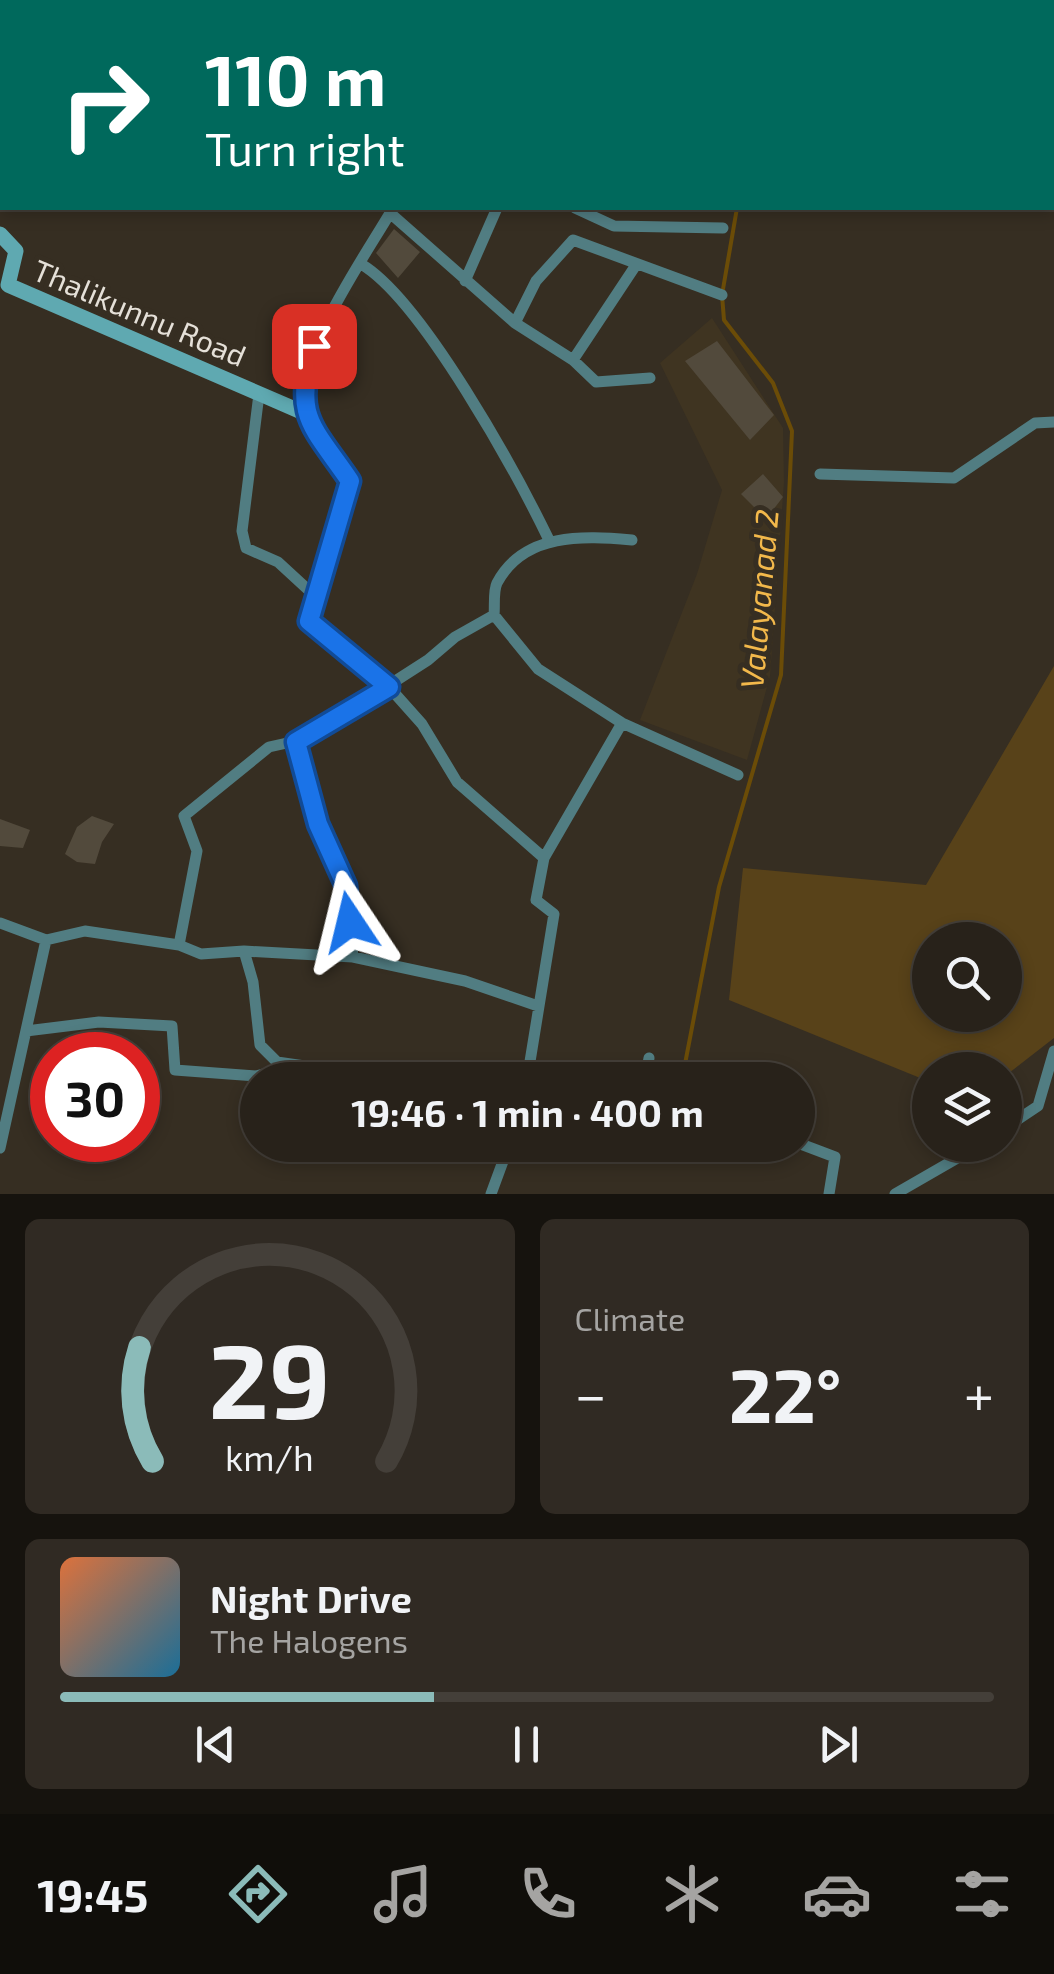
<!DOCTYPE html>
<html lang="en">
<head>
<meta charset="utf-8">
<style>
  :root { --surface:#28221a; --page:#302a23; --text:#f1f3f6; --muted:#a5a4a2; --line:#443f39; --accent:#8bbbb9 }
  body { margin:0; font-family:"Exo 2",sans-serif; background:var(--page); color:var(--text); height:100vh; display:flex; flex-direction:column; font-size:38px; white-space:nowrap }
  * { box-sizing:border-box; margin:0 }
  p { font-size:32px; color:var(--muted) }
  .icon { flex:none; width:55px; height:55px; fill:none; stroke:currentColor; stroke-width:2; stroke-linecap:round; stroke-linejoin:round }
  .map { position:relative; height:1194px; overflow:hidden }
  .sheet { display:flex; flex-direction:column; gap:25px; padding:25px; background:#16130e; flex:1 }
  .sheet>* { flex:none }
  .guide { position:absolute; left:0px; top:0px; width:1055px; height:210px; box-shadow:0 5px 15px #0003,0 0 0 2px var(--line); background:#00695c; color:#fff; overflow:hidden }
  .buttons { position:absolute; left:912px; top:922px; display:grid; gap:20px }
  .buttons a { display:grid; place-items:center; width:110px; height:110px; border-radius:50%; background:var(--surface); box-shadow:0 5px 15px #0003,0 0 0 2px var(--line); font-size:50px }
  .speed { position:absolute; left:30px; top:1032px; display:flex; gap:20px; font-size:50px; font-weight:700; text-align:center }
  .speed>* { display:grid; place-content:center; width:130px; height:130px; border-radius:50%; background:var(--surface); box-shadow:0 5px 15px #0003,0 0 0 2px var(--line); line-height:1 }
  .speed .limit { border:15px solid #d22; background:#fff; color:#111 }
  .pin { position:absolute; display:grid; place-items:center; width:85px; height:85px; color:#fff; margin:-42px; border-radius:20px; box-shadow:0 5px 15px #0006 }
  .me { position:absolute; width:110px; margin:-55px; rotate:350deg; stroke-linejoin:round; filter:drop-shadow(0 0 8px #0008) }
  .turn { display:flex; align-items:center; gap:35px; height:210px; padding:0 40px; font-size:45px }
  .turn .icon { width:130px; height:130px; stroke-width:2.5 }
  .turn b { display:block; font-size:70px; line-height:85px }
  .big { font-size:75px; font-weight:700; line-height:1.1 }
  .sheet .tile { flex:1; display:flex; flex-direction:column; justify-content:center; gap:15px; min-width:0; padding:0 35px; border-radius:15px; background:var(--page) }
  .sheet .dial { align-items:center; gap:0 }
  .dial svg { height:260px; overflow:visible; fill:none; stroke:var(--line); stroke-width:7; stroke-linecap:round; text-anchor:middle }
  .dial text { fill:var(--text); stroke:none }
  .song { display:flex; align-items:center; gap:30px }
  .cover { width:120px; height:120px; border-radius:15px; background:linear-gradient(135deg,hsl(20 70% 55%),hsl(200 70% 35%)) }
  .played { height:10px; border-radius:5px; background:linear-gradient(90deg,var(--accent) 40%,var(--line) 40%) }
  .keys { display:flex; justify-content:space-around; direction:ltr }
  .heat { display:flex; justify-content:space-between; align-items:center; font-size:55px; direction:ltr }
  .sheet .tiles { flex:1; display:grid; gap:25px; grid-template-columns:1fr 1fr }
  .tile:last-child { grid-column:span 2 }
  .trip { position:absolute; left:240px; top:1062px; width:575px; height:100px; border-radius:50px; background:var(--surface); box-shadow:0 5px 15px #0003,0 0 0 2px var(--line); font-weight:700; line-height:100px; text-align:center }
  .dock { display:flex; height:160px; justify-content:space-around; align-items:center; background:#100e0a; color:var(--muted) }
  .dock .icon { width:70px; height:70px }
  .dock .active { color:var(--accent) }
  .dock b { font-size:45px; color:var(--text) }
  .map>svg:first-child { display:block }
  .built { fill:#3f3421 }
  .green { fill:#584219; fill-rule:evenodd }
  .lines { fill:none; stroke-linecap:round; stroke-linejoin:round }
  .stream { stroke:#6b4c07; stroke-width:4 }
  .building { fill:#524a3c }
  .street { stroke:#517d82; stroke-width:11 }
  .secondary { stroke:#5fa9b1; stroke-width:15 }
  .route-casing { stroke:#114b97; stroke-width:25 }
  .route { stroke:#1a73e8; stroke-width:18 }
  .labels { text-anchor:middle; dominant-baseline:central; stroke-width:10; stroke-linejoin:round; paint-order:stroke }
  .street-label { font-size:30px; fill:#e5e0d8; stroke:#362e22 }
  .water-label { font-size:32px; font-style:italic; fill:#f2b84b; stroke:#362e22 }
</style>
</head>
<body>
<div class="map">
<svg width="1054" height="1194" viewBox="0 0 1054 1194">
  <rect width="100%" height="100%" fill="#362e22"/>
  <path class="built" d="M712,318L783,428L784,482L770,676L747,760L640,720L697,574L722,490L660,363Z"/>
  <path class="green" d="M1054,666V1038L1005,1076V1070H930V1082L729,1000L743,868L926,885ZM930,940H1005V1015H930Z"/>
  <g class="lines">
    <path class="stream" d="M764,2V0
      M685,1064L719,887L781,675L792,431L773,383L724,320L722,295L737,208"/>
  </g>
  <path class="building" d="M394,229L420,252L398,278L376,253Z
    M717,341L774,415L750,440L685,361Z
    M763,474L783,497L766,519L741,494Z
    M92,816L114,824L102,842L95,864L77,862L65,854L77,827Z
    M0,819L30,830L23,848L0,846Z"/>
  <g class="lines">
    <path class="street" d="M97,0L100,2
      M480,0L483,1
      M613,2L614,0
      M1052,190H1054
      M393,208C366,255 293,357 304,410C307,429 338,464 350,481L309,621L389,687L422,724L457,782L544,858L536,900L554,914L527,1080
      M575,208L614,226L723,228
      M390,213L515,323
      M361,264C422,300 516,472 549,540
      M465,281L497,208
      M573,360L636,265
      M650,378L596,382L573,360L515,323L536,281L573,240L722,295
      M259,394L242,531L246,548L278,562L316,597
      M820,474L954,478L1035,423L1054,422
      M494,615L538,669L622,723L738,775
      M296,741L318,825L346,886L353,957
      M544,858L622,723
      M0,923L46,940L85,931L179,945
      M244,951L353,957L465,981L538,1006
      M26,1031L99,1022L172,1026L175,1070L256,1076L289,1067
      M374,1080L367,1075L277,1062L260,1045L253,982L244,951L201,954L179,945L197,851L184,816L269,747L296,741L344,714L428,660L455,637L494,615C495,606 493,591 497,583C524,532 584,536 632,540
      M645,1080L649,1058
      M1005,1128L1038,1106L1054,1051
      M798,1143L835,1157L829,1194
      M626,1145H632
      M0,1148L46,940
      M491,1194L509,1145
      M895,1194L980,1145"/>
    <path class="secondary" d="M0,234L16,251L8,285L304,413"/>
  </g>
  <g class="lines">
    <g class="route-casing">
      <path id="route" d="M314,346C293,417 311,424 350,481L309,621L389,687L296,742L318,824L346,886L350,922"/>
    </g>
    <use href="#route" class="route"/>
  </g>
  <g class="labels">
    <g class="street-label">
      <text transform="translate(140 312) rotate(23)">Thalikunnu Road</text>
    </g>
    <g class="water-label">
      <text transform="translate(758 599) rotate(-85)">Valayanad 2</text>
    </g>
  </g>
</svg>
<div class="buttons">
<a><svg class="icon" aria-label="search" viewBox="0 0 24 24"><circle cx="10" cy="10" r="6"/><path d="M15 15l6 6"/></svg></a>
<a><svg class="icon" aria-label="layers" viewBox="0 0 24 24"><path d="M12 4l9 5-9 5-9-5zM3 14l9 5 9-5"/></svg></a>
</div>
<div class="speed"><div class="limit">30</div></div>
<div class="pin" style="left:314px;top:346px;background:#d93025"><svg class="icon" aria-label="arrive" viewBox="0 0 24 24"><path d="M6 21V4h12l-3 4 3 4H6"/></svg></div>
<svg class="me" style="left:350px;top:922px" viewBox="-20 -20 40 40"><path d="M0-17L14 15 0 8-14 15z" fill="#1a73e8" stroke="#fff" stroke-width="4"/></svg>
<div class="trip">19:46 · 1 min · 400 m</div>
<div class="guide">
<div class="turn"><svg class="icon" aria-label="right" viewBox="0 0 24 24"><path d="M7 20v-9h11M14 6l5 5-5 5"/></svg><div><b>110 m</b>Turn right</div></div>
</div>
</div>
<section class="sheet">
<div class="tiles">
<div class="tile dial"><svg viewBox="0 0 100 80">
<path d="M14 69A42 42 0 1 1 86 69"/>
<path d="M14 69A42 42 0 0 1 10 34" stroke="#8bbbb9"/>
<text x="50" y="56" font-size="32" font-weight="700">29</text>
<text x="50" y="72" font-size="11">km/h</text>
</svg></div>
<div class="tile"><p>Climate</p>
<div class="heat"><a>−</a><b class="big">22°</b><a>+</a></div>
</div>
<div class="tile">
<div class="song"><i class="cover"></i><div><b>Night Drive</b><p>The Halogens</p></div></div>
<div class="played"></div>
<div class="keys"><svg class="icon" aria-label="previous" viewBox="0 0 24 24"><path d="M18 5L8 12l10 7zM5 5v14"/></svg><svg class="icon" aria-label="pause" viewBox="0 0 24 24"><path d="M8 5v14M16 5v14"/></svg><svg class="icon" aria-label="next" viewBox="0 0 24 24"><path d="M6 5l10 7-10 7zM19 5v14"/></svg></div>
</div>
</div>
</section>
<nav class="dock">
<b>19:45</b>
<svg class="icon active" aria-label="directions" viewBox="0 0 24 24"><path d="M12 3l9 9-9 9-9-9zM9 14v-3h6M13 9l2 2-2 2"/></svg>
<svg class="icon" aria-label="music" viewBox="0 0 24 24"><path d="M9 18V5l10-2v13"/><circle cx="6" cy="18" r="3"/><circle cx="16" cy="16" r="3"/></svg>
<svg class="icon" aria-label="phone" viewBox="0 0 24 24"><path d="M5 4h4l2 5-3 2q2 4 5 5l2-3 5 2v4C11 20 4 13 5 4z"/></svg>
<svg class="icon" aria-label="climate" viewBox="0 0 24 24"><path d="M12 3v18M4 7l16 10M4 17L20 7"/></svg>
<svg class="icon" aria-label="car" viewBox="0 0 24 24"><path d="M5 17H2v-5l4-1 3-4h7l3 4 3 1v5h-3M9 17h6M6 11h13"/><circle cx="7" cy="17" r="2"/><circle cx="17" cy="17" r="2"/></svg>
<svg class="icon" aria-label="filters" viewBox="0 0 24 24"><path d="M4 7h16M4 17h16"/><circle cx="9" cy="7" r="2"/><circle cx="15" cy="17" r="2"/></svg>
</nav>
</body>
</html>
